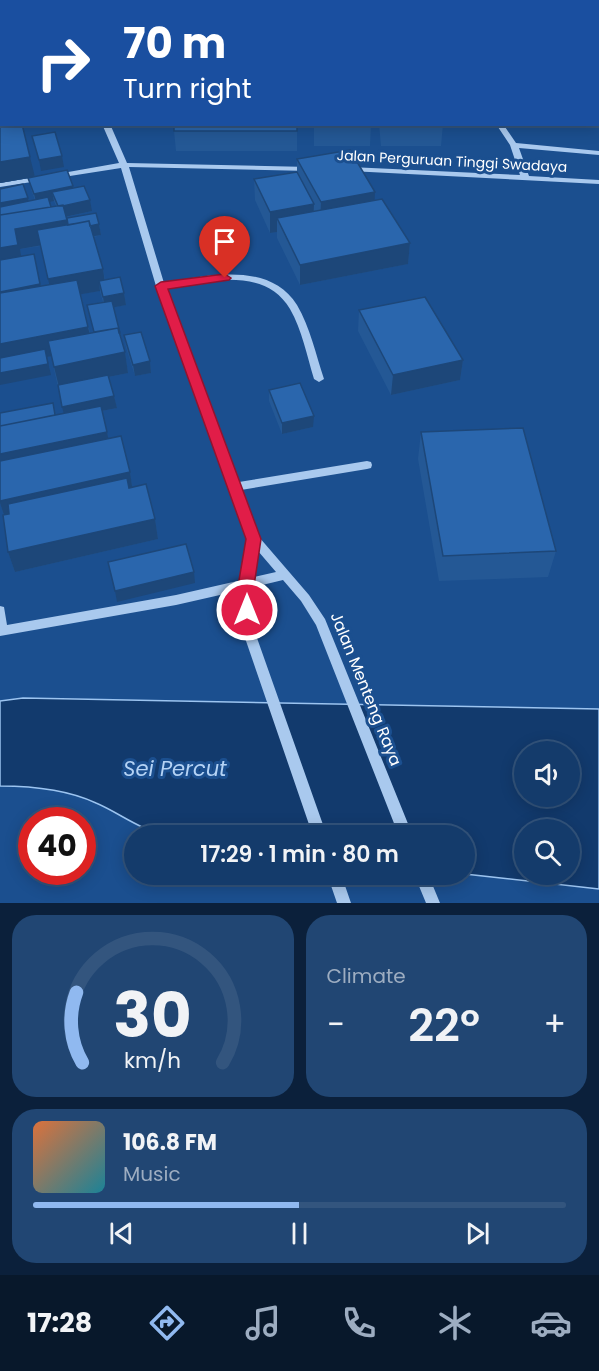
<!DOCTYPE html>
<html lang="en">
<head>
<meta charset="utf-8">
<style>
  :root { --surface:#143b6b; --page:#214673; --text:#f1f3f6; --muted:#9dadc1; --line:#33557e; --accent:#90b9f0 }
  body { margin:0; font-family:Poppins,sans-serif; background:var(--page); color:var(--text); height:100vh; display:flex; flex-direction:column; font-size:22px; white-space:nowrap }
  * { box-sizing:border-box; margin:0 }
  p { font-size:20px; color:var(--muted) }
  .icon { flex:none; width:33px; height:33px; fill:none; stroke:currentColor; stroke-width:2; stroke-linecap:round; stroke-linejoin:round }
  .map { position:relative; height:903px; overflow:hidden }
  .panel { display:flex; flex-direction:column; gap:12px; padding:12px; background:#0b203b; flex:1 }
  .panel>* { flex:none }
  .top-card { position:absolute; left:0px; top:0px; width:600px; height:126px; box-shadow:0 3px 15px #0003,0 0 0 2px var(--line); background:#1a4fa0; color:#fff; overflow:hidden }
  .tools { position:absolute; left:514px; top:741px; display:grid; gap:12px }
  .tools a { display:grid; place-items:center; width:66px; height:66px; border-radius:50%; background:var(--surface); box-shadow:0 3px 15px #0003,0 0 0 2px var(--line); font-size:30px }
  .speed { position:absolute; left:18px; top:807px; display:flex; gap:12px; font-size:30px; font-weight:700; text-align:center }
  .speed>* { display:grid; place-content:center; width:78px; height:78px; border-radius:50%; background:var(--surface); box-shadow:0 3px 15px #0003,0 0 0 2px var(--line); line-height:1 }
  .speed .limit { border:9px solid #d22; background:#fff; color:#111 }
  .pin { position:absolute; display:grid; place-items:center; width:51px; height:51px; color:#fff; margin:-62px -26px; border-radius:50% 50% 50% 0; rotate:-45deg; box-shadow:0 0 6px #0007 }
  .pin .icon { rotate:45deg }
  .me { position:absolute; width:66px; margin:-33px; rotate:0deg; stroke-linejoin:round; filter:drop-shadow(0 0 4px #0008) }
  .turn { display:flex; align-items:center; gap:21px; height:126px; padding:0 24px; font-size:27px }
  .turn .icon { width:78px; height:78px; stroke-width:2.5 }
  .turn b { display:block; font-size:42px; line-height:51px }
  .big { font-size:45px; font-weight:600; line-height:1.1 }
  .panel .card { flex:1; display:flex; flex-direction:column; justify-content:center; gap:9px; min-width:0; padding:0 21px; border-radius:24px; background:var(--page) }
  .panel .dial { align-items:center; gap:0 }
  .dial svg { height:156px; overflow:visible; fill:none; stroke:var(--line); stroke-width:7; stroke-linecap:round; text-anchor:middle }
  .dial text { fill:var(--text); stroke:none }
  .song { display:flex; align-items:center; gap:18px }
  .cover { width:72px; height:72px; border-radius:9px; background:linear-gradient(135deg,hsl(20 70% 55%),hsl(190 70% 35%)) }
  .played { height:6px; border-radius:3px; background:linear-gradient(90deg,var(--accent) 50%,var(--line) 50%) }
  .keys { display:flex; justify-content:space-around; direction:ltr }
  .heat { display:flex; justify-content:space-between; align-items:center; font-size:33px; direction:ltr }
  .panel .tiles { flex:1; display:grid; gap:12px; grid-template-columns:1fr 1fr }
  .card:last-child { grid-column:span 2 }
  .trip { position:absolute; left:124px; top:825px; width:351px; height:60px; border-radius:30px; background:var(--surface); box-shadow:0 3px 15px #0003,0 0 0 2px var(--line); font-weight:600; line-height:60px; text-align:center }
  .menu { display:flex; height:96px; justify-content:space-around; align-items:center; background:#08182b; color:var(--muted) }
  .menu .icon { width:42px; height:42px }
  .menu .current { color:var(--accent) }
  .menu b { font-size:27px; color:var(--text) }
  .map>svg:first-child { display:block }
  .water { fill:#123a6d; stroke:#9cc4f0; stroke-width:1.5; fill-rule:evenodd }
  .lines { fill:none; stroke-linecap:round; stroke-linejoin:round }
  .minor { fill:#a9c9ee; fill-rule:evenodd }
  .wall { fill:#245895; fill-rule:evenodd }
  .shaded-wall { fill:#1d4779 }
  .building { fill:#2a66ad; stroke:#1d4779; stroke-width:1.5 }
  .route { fill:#e11d48; stroke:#92132f; stroke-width:1.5 }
  .labels { text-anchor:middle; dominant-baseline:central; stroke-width:6; stroke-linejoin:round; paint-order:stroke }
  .far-street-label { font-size:14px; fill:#fff; stroke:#1b4f8f }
  .street-label { font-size:16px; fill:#fff; stroke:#1b4f8f }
  .near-water-label { font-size:21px; font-style:italic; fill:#b5d3f5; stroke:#1b4f8f }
</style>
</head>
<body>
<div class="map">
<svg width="599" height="903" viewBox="0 0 599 903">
  <rect width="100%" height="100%" fill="#1b4f8f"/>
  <path class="water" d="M23,698L599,709V889L465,874V836L169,835C142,832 120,813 96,803C66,789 33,786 0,786V701ZM525,752H570V796H525ZM525,830H570V874H525Z"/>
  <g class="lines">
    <path class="minor" d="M56,0H62L63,2H57Z
      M71,0H85L84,2H68Z
      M598,8H599V12H598Z
      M102,124H110L127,163L310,167L314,169L310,171L129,167L164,283C207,275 269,261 297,305C310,327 316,355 324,379L319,382L314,379C307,356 302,330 290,309C265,266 206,281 166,288L239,482L367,461L371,462L372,465L371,468L367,469L241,490L259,537L309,595L325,619L413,836H399L316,625L301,601L283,580L254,587L257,638L327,836H313L245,638L242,590L176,605L0,636V606L4,607L7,625L176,595L242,580L248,539L156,286L121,168L57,178L53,176L57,174L119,163ZM258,551L276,572L254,577Z
      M496,124H503L516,143L599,151V155L519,148L529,176L599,180V184L350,171L346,169L350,167L520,175L510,145Z
      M41,176L45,178L44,180L0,187V183Z
      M327,874H341L351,903H337Z
      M414,874H428L440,903H426Z"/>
  </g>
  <path class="wall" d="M112,0H269L270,2H112Z
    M0,113L35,176L73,186L74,188L92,211L66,217L68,225L99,224L101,235L94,237L103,269L105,280L124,293L126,305L114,307L125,352L128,373L109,377L117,408L102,411L108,438L130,472L132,487L155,519L158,539L15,572L8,552L4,515L0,503V413L56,415L64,413L51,356L47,357L51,375L0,189L28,198L29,201L35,200L31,189L29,178L0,183ZM54,201L56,206L51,207L49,202ZM41,246L50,284L41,286L34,254L21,256L20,249ZM100,291L103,302L87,305L94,332L90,333L81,294Z
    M297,124V151H176L174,131Z
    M314,124H371L370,146H314Z
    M379,124H443L441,146H381Z
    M297,159L375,200L410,243L408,264L300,285L277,238V232L270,233L255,200L254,179L297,173Z
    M359,310L463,360L460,380L391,395L358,331Z
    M124,335L150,361L151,373L135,376L126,347Z
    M269,390L313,427L282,434L269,401Z
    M421,432L556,551L548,577L439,581L418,459Z"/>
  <path class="shaded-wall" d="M124,0H189V2H118Z
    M206,0H219V2H206Z
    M0,21H2V40L0,41Z
    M0,86H2V107H0Z
    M62,156L64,167L41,171L39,160Z
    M30,157L35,177L0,183V162Z
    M73,186L75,197L52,192L54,201L37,205L34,194Z
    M375,192L374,212L320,222L321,202Z
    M28,198L31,209L0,215V203Z
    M90,200L92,211L60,218L58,207Z
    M314,204L313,225L277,218V232L270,233V212Z
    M67,220L71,240L20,249L23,266L0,270V248L15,229Z
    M99,224L101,235L71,240L69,229Z
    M410,243L408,264L300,285V265Z
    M34,254L43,296L0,304V292Z
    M103,269L106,290L99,281L100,291L53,299L48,279Z
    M124,293L126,305L105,309L103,297Z
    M88,327L93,348L47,357L51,375L0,385V344Z
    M125,352L128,373L59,387L54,367Z
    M463,360L460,380L391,395L393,375Z
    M150,361L151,373L135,376L133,365Z
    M114,396L117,408L65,418L62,407Z
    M314,416L313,427L282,434V423Z
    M107,432L111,452L0,466V454Z
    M130,472L133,493L6,521L0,503V501Z
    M155,519L158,539L15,572L8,552Z
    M194,572L195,583L117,602L115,591Z"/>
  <path class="building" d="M14,0H35V2H3Z
    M91,0H111V2H92Z
    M148,0H210L211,2H138Z
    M227,0H269L270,2H228Z
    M0,2H2V21H0Z
    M0,58H2V86H0Z
    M0,113H2V124H22L30,157L0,162Z
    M174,124H297V131H174Z
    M314,124H371V126H314Z
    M382,124H443V126H382Z
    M55,132L62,156L39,160L32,136Z
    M350,150L375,192L321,202L297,159Z
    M67,170L73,186L34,194L28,178Z
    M297,172L314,204L270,212L254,179Z
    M23,184L28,198L0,203V189Z
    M84,186L90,200L63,206H58L52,192Z
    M48,197L51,207L0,215V207Z
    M382,199L410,243L300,265L277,218Z
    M63,205L67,220L15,229L18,245L0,248V215Z
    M96,213L99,224L90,226L89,221L68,225L67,218Z
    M89,221L103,269L48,279L37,230Z
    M34,254L40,284L0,292V260Z
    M120,277L124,293L103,297L99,281Z
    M77,280L88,327L0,344V293Z
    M425,297L463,360L393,375L359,310Z
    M112,301L120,333H119L118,328L94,332L87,305Z
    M118,328L125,352L54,367L48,341Z
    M141,332L150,361L133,365L124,335Z
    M45,349L48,364L0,373V358Z
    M108,375L114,396L62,407L58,385Z
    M300,383L314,416L282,423L269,390Z
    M53,403L55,415L0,426V413Z
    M101,406L107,432L0,454V426Z
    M523,428L556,551L443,556L421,432Z
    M121,436L130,472L0,501V461Z
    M127,478L129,488L146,484L155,519L8,552L3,515L9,514L8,504Z
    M186,544L194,572L115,591L108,562Z"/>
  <path class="route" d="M225,274L231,278L229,280L168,289L261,539L254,586V610L252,615L247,617L241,615L239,610L238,586L246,539L155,286L161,282Z"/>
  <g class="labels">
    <g class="far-street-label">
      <text transform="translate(452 161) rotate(3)">Jalan Perguruan Tinggi Swadaya</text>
    </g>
    <g class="street-label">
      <text transform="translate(366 689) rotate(68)">Jalan Menteng Raya</text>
    </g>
    <g class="near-water-label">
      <text x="175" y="768">Sei Percut</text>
    </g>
  </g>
</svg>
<div class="tools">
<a><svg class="icon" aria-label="sound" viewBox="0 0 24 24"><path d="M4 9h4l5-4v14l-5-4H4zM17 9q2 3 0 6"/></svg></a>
<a><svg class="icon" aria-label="search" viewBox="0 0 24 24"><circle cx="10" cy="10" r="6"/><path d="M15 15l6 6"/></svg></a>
</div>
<div class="speed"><div class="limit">40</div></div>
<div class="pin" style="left:225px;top:278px;background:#d93025"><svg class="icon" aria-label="arrive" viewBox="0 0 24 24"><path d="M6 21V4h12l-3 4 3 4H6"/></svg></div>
<svg class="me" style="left:247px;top:610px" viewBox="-20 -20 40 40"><circle r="17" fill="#e11d48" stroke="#fff" stroke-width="3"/><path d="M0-11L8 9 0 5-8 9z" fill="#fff"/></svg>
<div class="trip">17:29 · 1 min · 80 m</div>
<div class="top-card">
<div class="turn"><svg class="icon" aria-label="right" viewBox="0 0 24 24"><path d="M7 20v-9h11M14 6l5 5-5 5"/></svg><div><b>70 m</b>Turn right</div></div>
</div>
</div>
<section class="panel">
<div class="tiles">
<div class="card dial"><svg viewBox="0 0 100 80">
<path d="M14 69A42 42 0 1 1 86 69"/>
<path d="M14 69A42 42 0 0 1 11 33" stroke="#90b9f0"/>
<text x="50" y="56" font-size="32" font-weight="700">30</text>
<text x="50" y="72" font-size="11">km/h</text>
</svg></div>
<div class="card"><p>Climate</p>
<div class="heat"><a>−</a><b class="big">22°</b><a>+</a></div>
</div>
<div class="card">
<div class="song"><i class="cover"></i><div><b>106.8 FM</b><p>Music</p></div></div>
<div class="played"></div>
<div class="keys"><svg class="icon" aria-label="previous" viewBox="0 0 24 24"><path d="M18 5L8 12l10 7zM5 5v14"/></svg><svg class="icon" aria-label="pause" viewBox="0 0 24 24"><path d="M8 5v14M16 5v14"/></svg><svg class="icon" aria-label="next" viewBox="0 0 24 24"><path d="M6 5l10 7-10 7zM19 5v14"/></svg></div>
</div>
</div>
</section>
<nav class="menu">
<b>17:28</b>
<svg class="icon current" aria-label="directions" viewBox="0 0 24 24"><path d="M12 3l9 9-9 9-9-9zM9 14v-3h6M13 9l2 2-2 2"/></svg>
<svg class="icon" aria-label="music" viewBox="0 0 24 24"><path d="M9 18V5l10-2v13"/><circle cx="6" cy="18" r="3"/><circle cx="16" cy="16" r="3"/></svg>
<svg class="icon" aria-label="phone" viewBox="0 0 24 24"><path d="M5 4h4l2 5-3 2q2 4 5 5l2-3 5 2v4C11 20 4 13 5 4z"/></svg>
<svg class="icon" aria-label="climate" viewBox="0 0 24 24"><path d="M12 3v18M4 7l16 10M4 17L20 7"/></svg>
<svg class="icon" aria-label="car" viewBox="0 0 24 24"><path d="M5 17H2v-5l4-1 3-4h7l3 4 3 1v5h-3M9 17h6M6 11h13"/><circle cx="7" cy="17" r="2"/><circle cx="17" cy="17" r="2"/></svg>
</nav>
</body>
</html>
